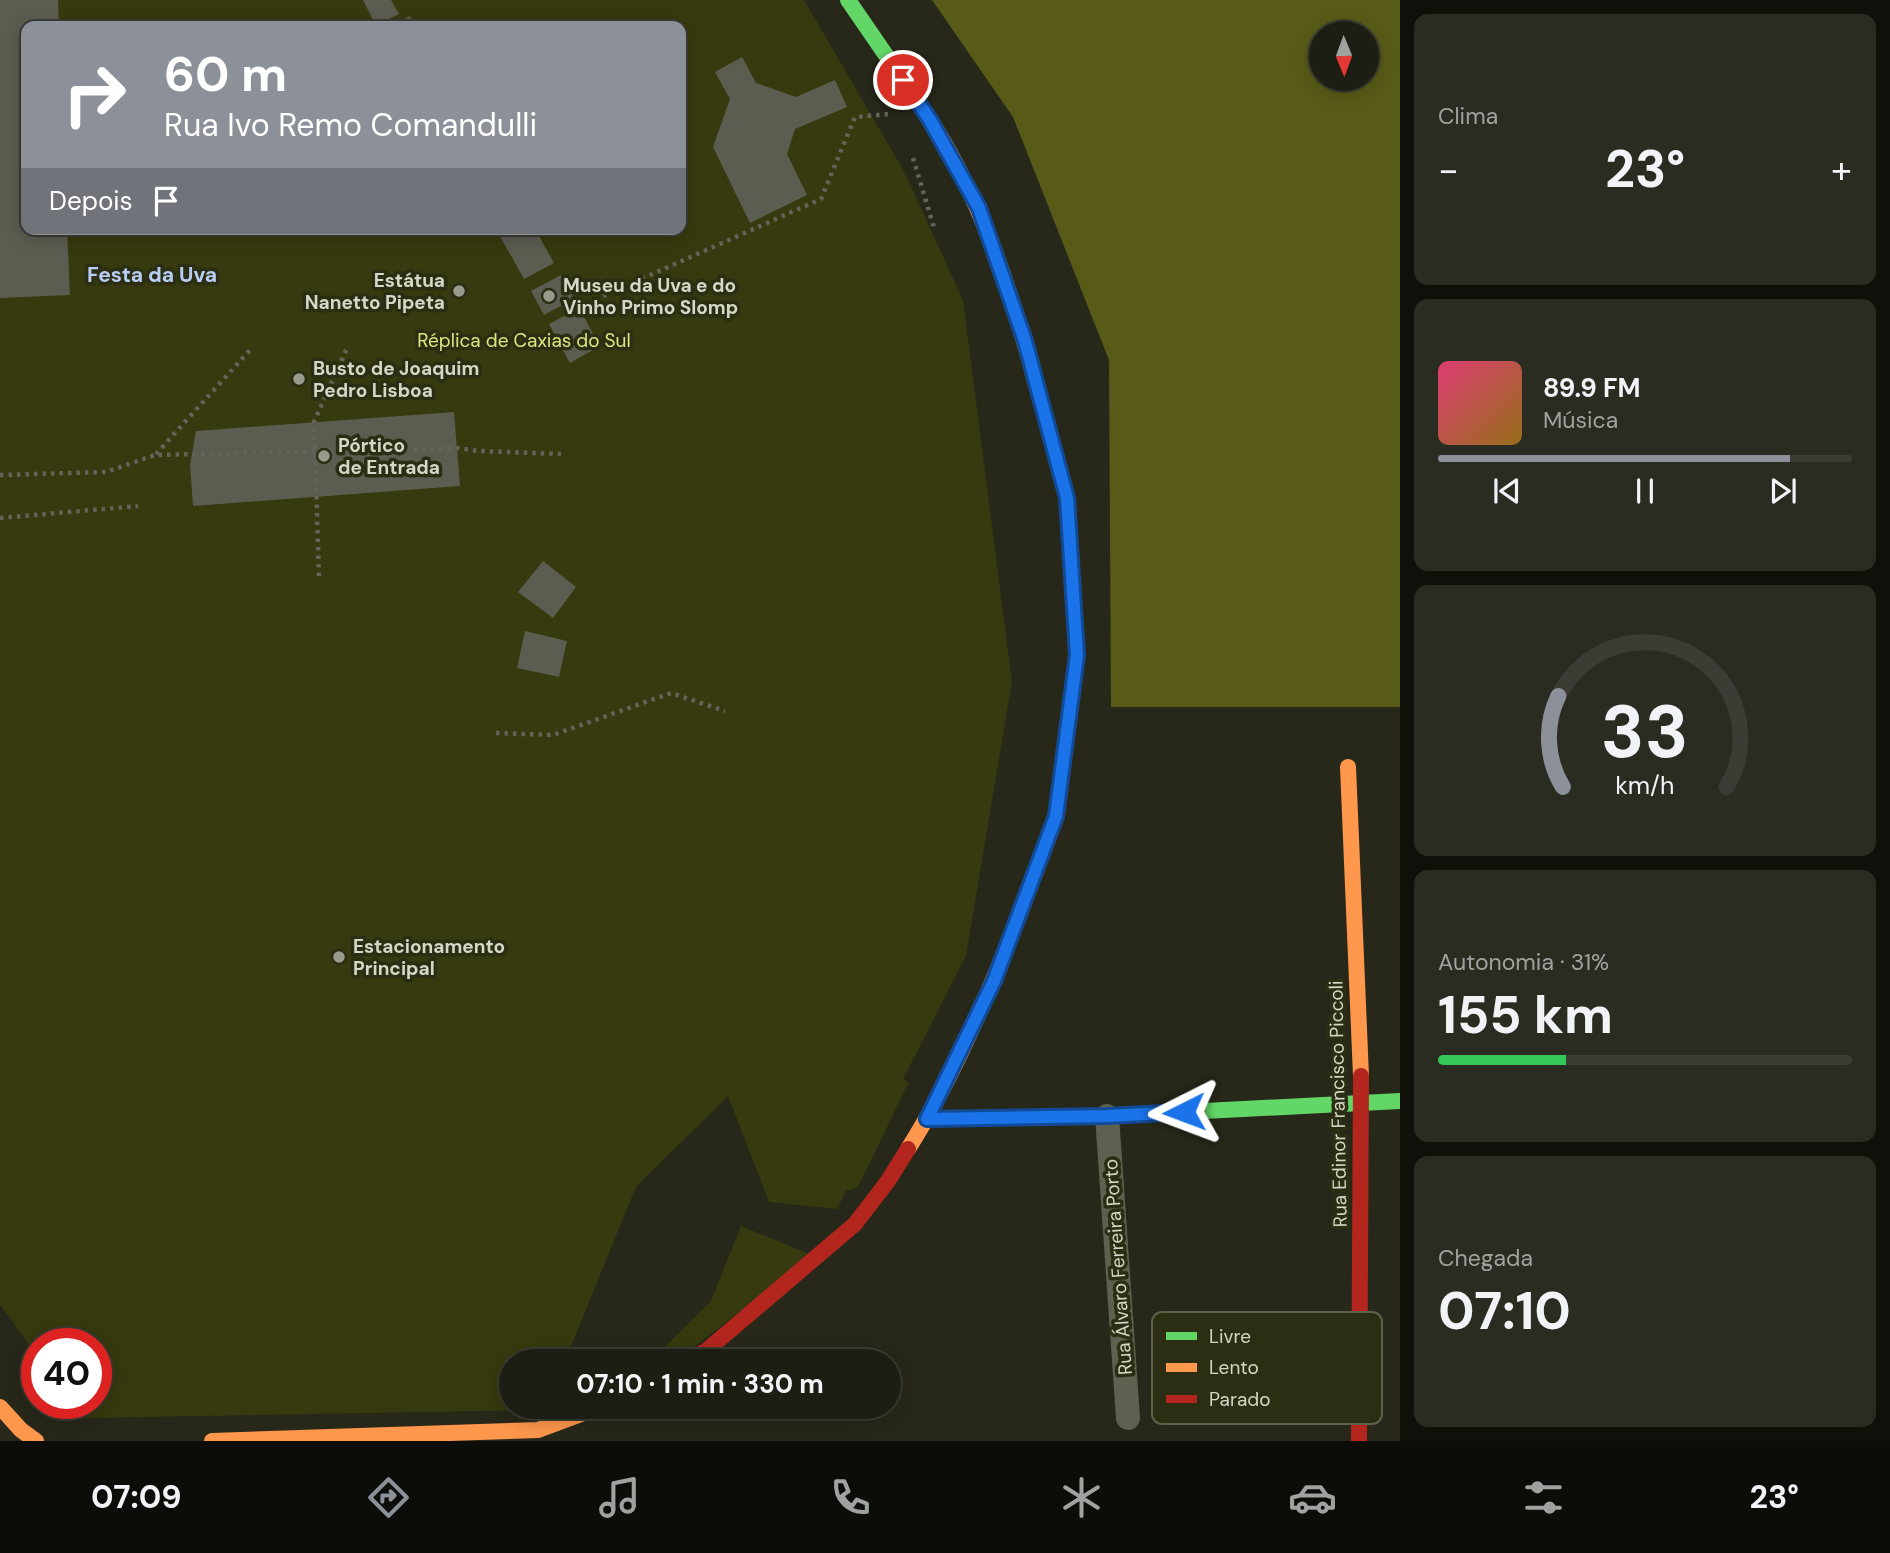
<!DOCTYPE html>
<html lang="pt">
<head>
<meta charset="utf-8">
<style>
  :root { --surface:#1d1e13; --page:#2a2b21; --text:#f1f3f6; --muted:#a0a2a0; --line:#3b3c33; --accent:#8c9099 }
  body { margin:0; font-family:"DM Sans",sans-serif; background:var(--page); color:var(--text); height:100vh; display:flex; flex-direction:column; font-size:26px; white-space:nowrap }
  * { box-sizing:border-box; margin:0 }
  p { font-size:23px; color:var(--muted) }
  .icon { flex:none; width:38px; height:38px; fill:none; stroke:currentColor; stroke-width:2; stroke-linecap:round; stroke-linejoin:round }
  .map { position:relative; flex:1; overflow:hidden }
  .sheet { display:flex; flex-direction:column; gap:14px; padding:14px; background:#10100a; width:490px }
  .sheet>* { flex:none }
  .banner { position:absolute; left:21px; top:21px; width:665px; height:214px; border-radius:14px; box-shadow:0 4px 18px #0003,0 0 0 2px var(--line); background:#8c9099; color:#fff; overflow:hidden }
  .needle { width:46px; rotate:179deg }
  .fabs { position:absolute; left:1309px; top:21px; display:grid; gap:14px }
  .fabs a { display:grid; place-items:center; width:70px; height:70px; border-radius:50%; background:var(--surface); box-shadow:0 4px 18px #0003,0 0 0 2px var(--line); font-size:35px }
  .speed { position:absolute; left:21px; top:1328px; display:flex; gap:14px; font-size:35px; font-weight:700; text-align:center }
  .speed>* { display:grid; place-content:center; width:91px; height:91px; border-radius:50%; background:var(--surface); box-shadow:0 4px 18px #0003,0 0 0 2px var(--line); line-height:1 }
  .speed .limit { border:10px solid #d22; background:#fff; color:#111 }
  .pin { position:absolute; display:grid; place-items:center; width:60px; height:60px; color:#fff; margin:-30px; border:4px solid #fff; border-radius:50%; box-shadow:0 2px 7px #0007 }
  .me { position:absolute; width:77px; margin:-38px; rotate:267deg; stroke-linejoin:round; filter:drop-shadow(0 0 5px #0008) }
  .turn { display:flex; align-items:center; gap:24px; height:147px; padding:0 28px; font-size:32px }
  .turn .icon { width:91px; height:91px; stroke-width:2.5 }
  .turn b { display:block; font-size:49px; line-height:60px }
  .then { display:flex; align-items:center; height:66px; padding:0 28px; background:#0003; gap:14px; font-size:26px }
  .big { font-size:52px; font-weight:700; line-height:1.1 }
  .sheet .tile { flex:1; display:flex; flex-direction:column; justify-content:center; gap:10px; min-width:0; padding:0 24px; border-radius:14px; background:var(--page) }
  .sheet .dial { align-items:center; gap:0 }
  .dial svg { height:182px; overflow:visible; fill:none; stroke:var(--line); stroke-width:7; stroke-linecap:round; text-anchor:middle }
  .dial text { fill:var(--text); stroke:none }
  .song { display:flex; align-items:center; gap:21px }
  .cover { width:84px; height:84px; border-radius:10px; background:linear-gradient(135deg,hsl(340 70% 55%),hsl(40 70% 35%)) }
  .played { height:7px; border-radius:4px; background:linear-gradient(90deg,var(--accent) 85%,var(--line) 85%) }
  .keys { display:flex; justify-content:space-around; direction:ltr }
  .heat { display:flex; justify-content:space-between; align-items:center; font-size:38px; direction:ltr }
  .charge { height:10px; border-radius:5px; background:linear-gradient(90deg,#34c759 31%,var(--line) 0) }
  .trip { position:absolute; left:499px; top:1349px; width:402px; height:70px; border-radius:35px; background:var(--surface); box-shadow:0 4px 18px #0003,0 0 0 2px var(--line); font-weight:700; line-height:70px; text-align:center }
  .menu { display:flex; height:112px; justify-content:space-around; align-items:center; background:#0c0c08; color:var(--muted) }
  .menu .icon { width:49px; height:49px }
  .menu .current { color:var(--accent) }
  .menu b { font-size:32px; color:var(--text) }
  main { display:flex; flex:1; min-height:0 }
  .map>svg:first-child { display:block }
  .green { fill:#37390e; fill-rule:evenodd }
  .forest { fill:#585b17; fill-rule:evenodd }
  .building { fill:#5c5d51 }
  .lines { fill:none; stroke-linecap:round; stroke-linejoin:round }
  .path { stroke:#636457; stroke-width:4.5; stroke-dasharray:3.5 5; stroke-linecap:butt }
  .street { stroke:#5f604f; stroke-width:24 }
  .fast { stroke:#63d668; stroke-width:16 }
  .slow { stroke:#ff974d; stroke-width:16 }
  .jam { stroke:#b3261e; stroke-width:16 }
  .route-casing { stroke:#114b97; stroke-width:18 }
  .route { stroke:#1a73e8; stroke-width:12 }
  .poi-dot { fill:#989a8a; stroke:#2c2e13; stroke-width:2.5 }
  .labels { text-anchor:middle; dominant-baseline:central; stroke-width:7; stroke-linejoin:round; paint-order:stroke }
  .poi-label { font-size:19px; font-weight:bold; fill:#d5d7c7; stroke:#2c2e13; text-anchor:start }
  .park-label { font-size:19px; fill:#dee47f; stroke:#2c2e13 }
  .street-label { font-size:19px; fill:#d5d7c7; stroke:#2c2e13 }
  .neighbourhood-label { font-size:21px; font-weight:bold; fill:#b8cef5; stroke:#2c2e13 }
  .key { fill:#2c2e13; stroke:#5f6149; stroke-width:2 }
  .key-label { font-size:19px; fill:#d5d7c7 }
</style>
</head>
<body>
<main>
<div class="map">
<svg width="1400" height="1441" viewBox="0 0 1400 1441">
  <rect width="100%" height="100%" fill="#272819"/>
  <path class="green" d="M0,0H804L905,173L963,300L1012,682L966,956L903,1079L909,1082L858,1187L846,1191L837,1209L769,1202L728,1096L636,1187L565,1361L511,1362V1407H547L545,1410L83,1418L72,1404H96V1344H37V1355L0,1305ZM26,26H681V229H26Z
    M741,1226L812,1255L676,1361L650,1362L711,1301Z"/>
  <path class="forest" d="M932,0H1400V707H1111L1109,360L1013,117ZM1321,33H1367V79H1321Z"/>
  <path class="building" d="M0,0H58L59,26H26V229H67L70,295L0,298Z
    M363,0H391L399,14L376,26Z
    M410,16L415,26H389Z
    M742,57L756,83L796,97L835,80L847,107L795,129L787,154L807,195L750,223L713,147L730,99L715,72Z
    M496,229H535L554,263L524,279Z
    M561,275L574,299L544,315L531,291Z
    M579,308L600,346L570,363L549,324Z
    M454,412L460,486L193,506L190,465L196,431Z
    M543,561L576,587L553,618L518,592Z
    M525,631L567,641L559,677L517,668Z"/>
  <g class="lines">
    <path class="path" d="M913,158L935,231
      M603,296L821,199L855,117L889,114
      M156,454L250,350
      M0,475L106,472L155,455L457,448L478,451L561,454
      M0,518L138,506
      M319,576L314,422L348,346
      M496,733L553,735L671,693L725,711"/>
    <path class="street" d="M1107,1116L1128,1418"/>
    <path class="fast" d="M848,0L925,112
      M927,1119L1107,1116L1400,1101"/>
    <path class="slow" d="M925,112C982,197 1013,297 1039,395
      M1348,767L1361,1076
      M908,1149C955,1075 989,992 1021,911
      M0,1407L21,1430L36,1441
      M212,1441L538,1430L600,1407"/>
    <path class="jam" d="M1021,911L1057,816L1077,655L1067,498L1039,395
      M687,1362L707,1350L855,1224L888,1181L908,1149
      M1359,1441L1361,1076"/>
  </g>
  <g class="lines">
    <g class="route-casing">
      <path id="route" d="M903,80L930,120L979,208L1025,341L1067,498L1077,655L1056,816L994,981L927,1119L1107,1116L1184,1112"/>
    </g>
    <use href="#route" class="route"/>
  </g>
  <g class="poi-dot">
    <circle cx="459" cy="291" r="7"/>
    <circle cx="549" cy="296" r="7"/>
    <circle cx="299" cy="379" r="7"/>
    <circle cx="324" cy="456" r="7"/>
    <circle cx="339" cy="957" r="7"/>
  </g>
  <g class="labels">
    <g class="poi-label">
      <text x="445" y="280" text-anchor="end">Estátua<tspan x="445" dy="22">Nanetto Pipeta</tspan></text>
      <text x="563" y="285">Museu da Uva e do<tspan x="563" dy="22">Vinho Primo Slomp</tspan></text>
      <text x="313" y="368">Busto de Joaquim<tspan x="313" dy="22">Pedro Lisboa</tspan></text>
      <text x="338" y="445">Pórtico<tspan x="338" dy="22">de Entrada</tspan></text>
      <text x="353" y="946">Estacionamento<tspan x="353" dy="22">Principal</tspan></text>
    </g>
    <g class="park-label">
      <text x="524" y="340">Réplica de Caxias do Sul</text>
    </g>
    <g class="street-label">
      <text transform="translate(1338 1104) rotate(-91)">Rua Edinor Francisco Piccoli</text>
      <text transform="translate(1118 1267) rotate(-94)">Rua Álvaro Ferreira Porto</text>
    </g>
    <g class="neighbourhood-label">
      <text x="152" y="275">Festa da Uva</text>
    </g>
  </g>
  <rect x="1152" y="1312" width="230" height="112" rx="10" class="key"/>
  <rect x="1166" y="1332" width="31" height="8" fill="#63d668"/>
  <rect x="1166" y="1363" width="31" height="9" fill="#ff974d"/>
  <rect x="1166" y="1395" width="31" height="8" fill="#b3261e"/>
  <g class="key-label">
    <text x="1209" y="1343">Livre</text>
    <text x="1209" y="1374">Lento</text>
    <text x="1209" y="1406">Parado</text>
  </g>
</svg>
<div class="fabs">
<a><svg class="needle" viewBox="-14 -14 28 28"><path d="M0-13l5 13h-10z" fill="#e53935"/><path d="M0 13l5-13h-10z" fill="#a0a2a0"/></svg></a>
</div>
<div class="speed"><div class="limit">40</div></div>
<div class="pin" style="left:903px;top:80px;background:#d93025"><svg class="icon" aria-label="arrive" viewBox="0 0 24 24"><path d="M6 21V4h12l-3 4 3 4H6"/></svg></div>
<svg class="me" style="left:1184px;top:1112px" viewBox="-20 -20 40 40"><path d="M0-17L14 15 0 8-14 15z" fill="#1a73e8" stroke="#fff" stroke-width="4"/></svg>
<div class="trip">07:10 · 1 min · 330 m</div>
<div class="banner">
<div class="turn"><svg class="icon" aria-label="right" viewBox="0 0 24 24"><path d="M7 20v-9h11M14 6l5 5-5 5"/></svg><div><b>60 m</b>Rua Ivo Remo Comandulli</div></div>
<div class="then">Depois<svg class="icon" aria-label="arrive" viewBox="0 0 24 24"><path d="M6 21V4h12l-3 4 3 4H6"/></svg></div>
</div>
</div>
<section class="sheet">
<div class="tile"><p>Clima</p>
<div class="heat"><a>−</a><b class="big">23°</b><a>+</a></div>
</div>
<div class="tile">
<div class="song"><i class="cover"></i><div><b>89.9 FM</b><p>Música</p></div></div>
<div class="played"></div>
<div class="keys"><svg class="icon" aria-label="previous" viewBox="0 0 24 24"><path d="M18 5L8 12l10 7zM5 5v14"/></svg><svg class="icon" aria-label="pause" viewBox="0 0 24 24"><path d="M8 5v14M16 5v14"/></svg><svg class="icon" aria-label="next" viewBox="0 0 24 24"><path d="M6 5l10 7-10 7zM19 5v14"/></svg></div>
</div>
<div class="tile dial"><svg viewBox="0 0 100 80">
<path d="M14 69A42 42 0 1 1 86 69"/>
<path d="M14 69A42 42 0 0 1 12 29" stroke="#8c9099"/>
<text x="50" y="56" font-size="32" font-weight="700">33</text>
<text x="50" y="72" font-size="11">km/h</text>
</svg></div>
<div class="tile"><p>Autonomia · 31%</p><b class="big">155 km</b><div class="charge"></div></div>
<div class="tile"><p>Chegada</p><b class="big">07:10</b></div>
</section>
</main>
<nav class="menu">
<b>07:09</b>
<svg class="icon current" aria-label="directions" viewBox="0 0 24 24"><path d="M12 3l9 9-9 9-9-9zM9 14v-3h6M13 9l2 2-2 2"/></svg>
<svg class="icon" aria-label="music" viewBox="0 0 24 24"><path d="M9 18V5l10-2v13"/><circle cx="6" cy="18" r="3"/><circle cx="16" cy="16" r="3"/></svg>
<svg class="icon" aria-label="phone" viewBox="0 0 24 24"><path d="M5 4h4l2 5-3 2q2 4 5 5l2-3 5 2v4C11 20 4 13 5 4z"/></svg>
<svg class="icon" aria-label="climate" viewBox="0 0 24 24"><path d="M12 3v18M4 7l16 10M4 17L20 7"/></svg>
<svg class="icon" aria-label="car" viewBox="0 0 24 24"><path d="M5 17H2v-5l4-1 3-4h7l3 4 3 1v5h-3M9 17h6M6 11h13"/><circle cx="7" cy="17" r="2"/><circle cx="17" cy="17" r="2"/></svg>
<svg class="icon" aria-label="filters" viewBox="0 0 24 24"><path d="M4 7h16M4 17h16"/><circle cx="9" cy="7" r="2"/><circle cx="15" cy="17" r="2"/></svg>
<b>23°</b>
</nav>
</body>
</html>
